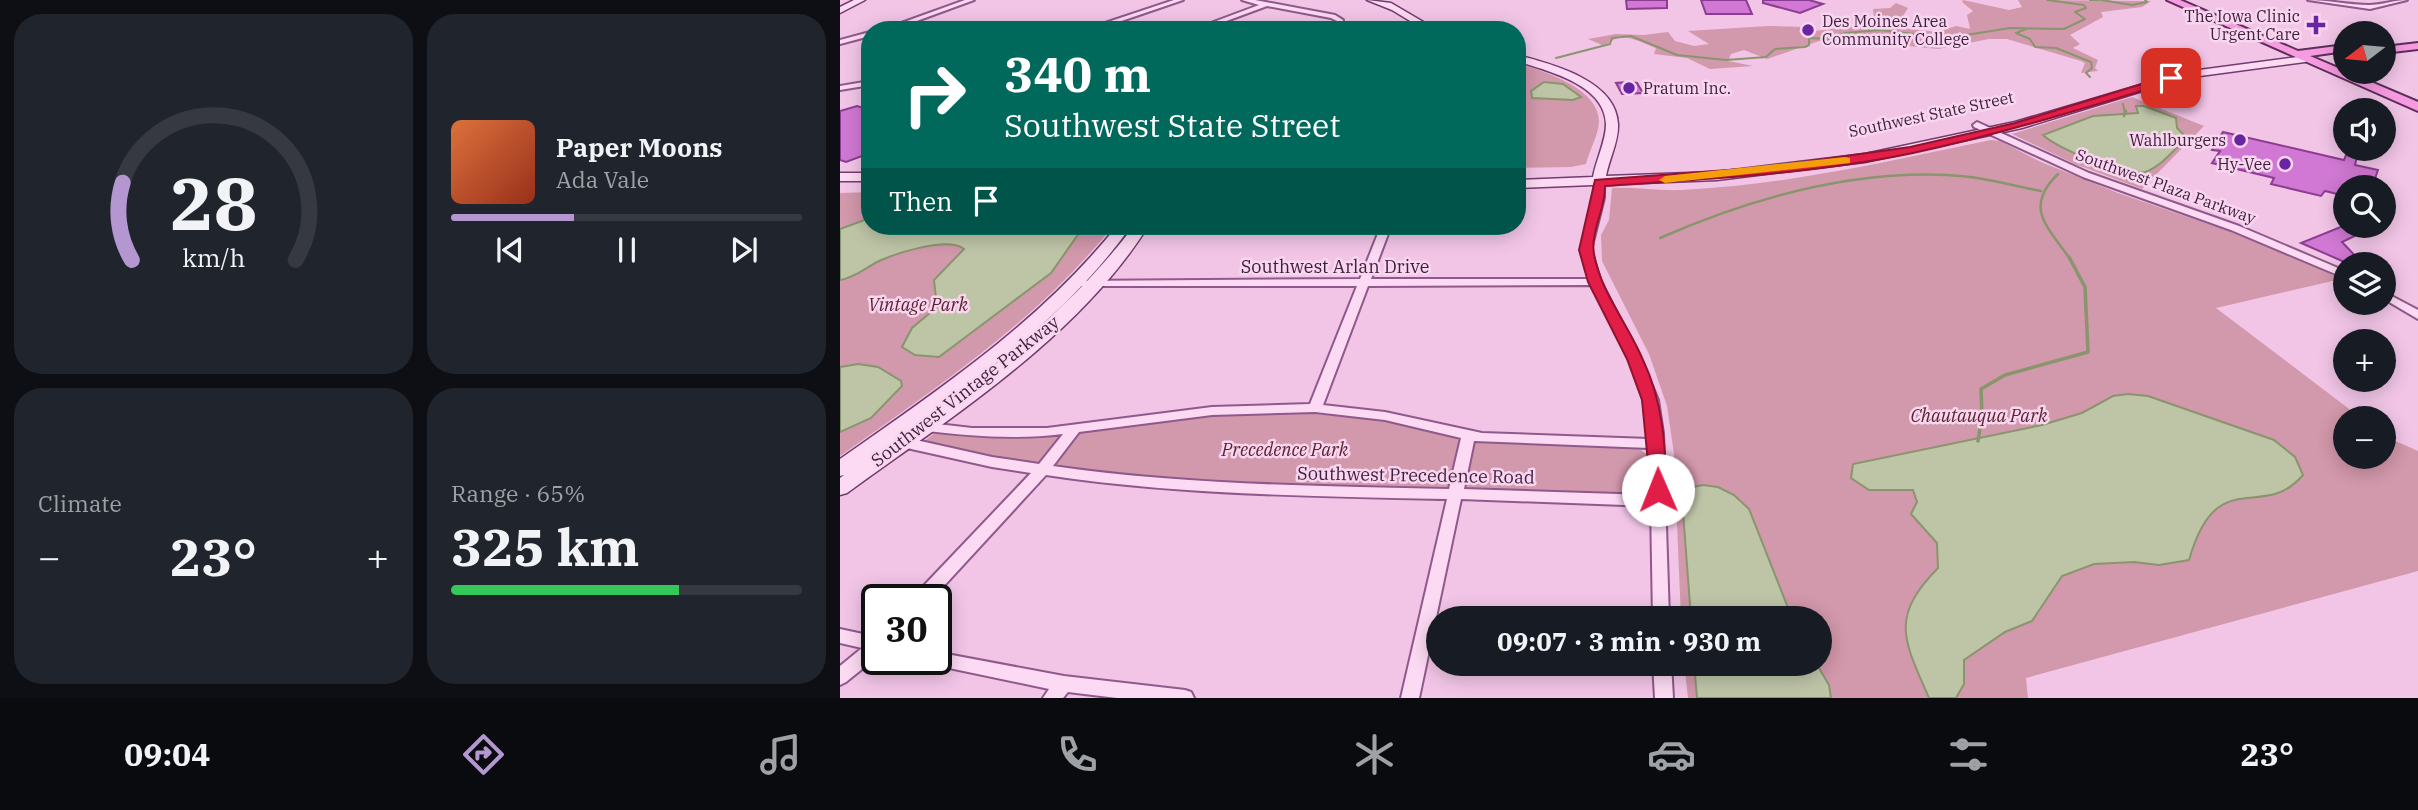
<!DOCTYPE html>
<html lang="en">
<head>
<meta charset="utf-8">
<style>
  :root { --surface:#171b24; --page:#20242c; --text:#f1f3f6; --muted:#9ea1a6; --line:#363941; --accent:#b496d1 }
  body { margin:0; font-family:"IBM Plex Serif",serif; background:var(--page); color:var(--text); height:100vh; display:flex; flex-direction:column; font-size:26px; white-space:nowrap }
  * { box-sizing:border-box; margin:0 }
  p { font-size:23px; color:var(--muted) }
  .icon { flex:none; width:38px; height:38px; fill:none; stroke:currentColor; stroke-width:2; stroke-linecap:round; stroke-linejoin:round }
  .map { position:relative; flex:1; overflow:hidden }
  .side { display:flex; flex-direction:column; gap:14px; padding:14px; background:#0d0f14; width:840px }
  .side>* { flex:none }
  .top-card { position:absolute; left:21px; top:21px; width:665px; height:214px; border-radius:28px; box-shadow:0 4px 18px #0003; background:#00695c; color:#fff; overflow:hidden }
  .needle { width:46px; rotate:254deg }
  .tools { position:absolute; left:1493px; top:21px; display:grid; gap:14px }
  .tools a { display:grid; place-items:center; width:63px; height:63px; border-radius:50%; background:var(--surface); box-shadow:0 4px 18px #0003; font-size:35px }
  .speed { position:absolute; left:21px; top:584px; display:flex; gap:14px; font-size:35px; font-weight:700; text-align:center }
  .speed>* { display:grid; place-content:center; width:91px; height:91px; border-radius:50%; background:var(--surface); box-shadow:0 4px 18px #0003; line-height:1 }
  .speed .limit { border:4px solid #111; border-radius:10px; background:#fff; color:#111 }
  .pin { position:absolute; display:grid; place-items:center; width:60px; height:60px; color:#fff; margin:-30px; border-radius:14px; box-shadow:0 4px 10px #0006 }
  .me { position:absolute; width:77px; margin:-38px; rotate:359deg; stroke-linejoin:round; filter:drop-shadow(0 0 5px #0008) }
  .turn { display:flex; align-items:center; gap:24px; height:147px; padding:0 28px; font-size:32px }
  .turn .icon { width:91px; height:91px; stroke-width:2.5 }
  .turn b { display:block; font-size:49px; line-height:60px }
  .then { display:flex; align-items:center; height:66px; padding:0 28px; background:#0003; gap:14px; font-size:26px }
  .big { font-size:52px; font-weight:800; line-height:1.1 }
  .side .widget { flex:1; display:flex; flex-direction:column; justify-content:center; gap:10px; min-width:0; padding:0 24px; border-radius:28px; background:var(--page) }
  .side .dial { align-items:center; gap:0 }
  .dial svg { height:182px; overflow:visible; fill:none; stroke:var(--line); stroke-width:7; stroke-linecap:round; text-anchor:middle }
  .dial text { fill:var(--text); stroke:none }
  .song { display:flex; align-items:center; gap:21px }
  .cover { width:84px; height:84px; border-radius:10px; background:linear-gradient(135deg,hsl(20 70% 55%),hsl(10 70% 35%)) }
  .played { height:7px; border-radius:4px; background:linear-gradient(90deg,var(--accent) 35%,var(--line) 35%) }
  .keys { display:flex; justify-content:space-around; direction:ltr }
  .heat { display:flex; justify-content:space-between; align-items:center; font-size:38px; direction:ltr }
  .charge { height:10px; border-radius:5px; background:linear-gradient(90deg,#34c759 65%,var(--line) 0) }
  .side .tiles { flex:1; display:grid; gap:14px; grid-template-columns:repeat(2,1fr) }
  .trip { position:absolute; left:586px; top:606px; width:406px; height:70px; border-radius:35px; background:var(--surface); box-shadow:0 4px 18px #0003; font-weight:800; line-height:70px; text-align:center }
  .tabs { display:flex; height:112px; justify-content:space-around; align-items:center; background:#090b0e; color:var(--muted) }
  .tabs .icon { width:49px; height:49px }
  .tabs .current { color:var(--accent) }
  .tabs b { font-size:32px; color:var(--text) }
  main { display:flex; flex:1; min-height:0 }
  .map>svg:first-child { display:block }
  .green { fill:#d298ab }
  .water { fill:#bec5a7; stroke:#89956d; stroke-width:2 }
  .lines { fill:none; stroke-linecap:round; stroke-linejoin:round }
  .stream-far2 { stroke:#89956d; stroke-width:2 }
  .stream-far1 { stroke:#89956d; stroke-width:2.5 }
  .stream { stroke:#89956d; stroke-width:3.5 }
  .building { fill:#d078d3; stroke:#8c3d91; stroke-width:2 }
  .street-casing { stroke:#8f598b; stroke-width:4 }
  .secondary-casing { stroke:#713c6e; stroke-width:3 }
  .primary-casing { stroke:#5d2e5c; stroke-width:4 }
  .street { fill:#fcdaf3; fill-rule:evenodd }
  .secondary { fill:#fcdaf3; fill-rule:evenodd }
  .primary { fill:#f79be1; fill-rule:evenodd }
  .route { fill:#e11d48; stroke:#92132f; stroke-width:2 }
  .slow { fill:#f59e0b }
  .poi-dot { fill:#6924a4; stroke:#f9d6ef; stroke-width:2.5 }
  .labels { text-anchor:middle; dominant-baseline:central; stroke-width:5; stroke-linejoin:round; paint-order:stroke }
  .far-poi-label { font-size:16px; fill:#3e1e3d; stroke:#f9d6ef; text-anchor:end }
  .far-street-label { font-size:16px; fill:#3e1e3d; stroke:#f9d6ef }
  .street-label { font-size:18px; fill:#3e1e3d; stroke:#f9d6ef }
  .park-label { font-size:18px; font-style:italic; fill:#5c232e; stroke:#f9d6ef }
</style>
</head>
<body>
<main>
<section class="side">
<div class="tiles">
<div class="widget dial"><svg viewBox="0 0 100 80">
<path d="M14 69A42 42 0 1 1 86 69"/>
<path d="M14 69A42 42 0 0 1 10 35" stroke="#b496d1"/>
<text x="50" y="56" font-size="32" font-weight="700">28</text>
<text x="50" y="72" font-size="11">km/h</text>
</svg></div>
<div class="widget">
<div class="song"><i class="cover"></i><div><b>Paper Moons</b><p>Ada Vale</p></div></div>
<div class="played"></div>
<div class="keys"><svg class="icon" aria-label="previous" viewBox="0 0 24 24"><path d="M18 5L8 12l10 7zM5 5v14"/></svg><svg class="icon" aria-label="pause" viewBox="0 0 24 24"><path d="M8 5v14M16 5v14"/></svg><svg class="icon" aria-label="next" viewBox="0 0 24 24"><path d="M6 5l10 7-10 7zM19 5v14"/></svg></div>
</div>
<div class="widget"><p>Climate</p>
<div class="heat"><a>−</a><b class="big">23°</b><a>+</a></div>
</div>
<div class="widget"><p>Range · 65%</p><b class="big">325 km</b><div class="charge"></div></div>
</div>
</section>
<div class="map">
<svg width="1578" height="698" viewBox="0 0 1578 698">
  <rect width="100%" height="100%" fill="#f2c5e7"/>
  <path class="green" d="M1123,0L1169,10L1182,7L1178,0L1311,1L1302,7L1261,12L1263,17L1230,35L1240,44L1233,48L1258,60L1255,68L1258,71L1241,73L1245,63L1241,61L1167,39H1149L1098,49L1059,45L1044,40L1043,35L1024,36L1028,42L979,41L927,59L904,50L891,54L888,61L913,66L870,69L847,58L814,54L816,48C805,44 790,35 778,38C771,40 770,44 762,45L748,39L776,34L804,35L828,32L835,41L854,46L869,44L848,31L928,26L968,27L959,31L961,33L1005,27L1043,26L1097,32L1116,26L1130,29L1127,15L1133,11L1122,2Z
    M1056,3L1068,8L1060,21H1020L1034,17L1033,9L1050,8Z
    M677,63C703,71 758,87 759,121C759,134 749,151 746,164L731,167L677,168Z
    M1292,97L1364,126L1302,189L1235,164L1172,134Z
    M1151,140L1160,141L1201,162L1278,193L1432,246L1501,279L1376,308L1521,418H1505V457H1544V436L1578,451V571L1186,678L1188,698H848L844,663H980V618H841L834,454L827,406L809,354L762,261L761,235L769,220L772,188C795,187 818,191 842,190C947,185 1049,161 1151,140Z
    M30,192V226H273C198,320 97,387 0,456V193Z
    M437,411L539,419L633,441L798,448L809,456L808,489L794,496C557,491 315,496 83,442L96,432C210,446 323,416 437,411Z"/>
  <path class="water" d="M704,82L723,84L741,97L733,100L692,98L691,91Z
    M1296,106H1304L1336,118L1337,128L1347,138C1333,150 1322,166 1305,172C1284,177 1218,149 1203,135L1253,116L1298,113Z
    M30,218V226H244L211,273L99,357L75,355L62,347L72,328L97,307L94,280L124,249C108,236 57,253 39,261C25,268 16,277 0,280V229Z
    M18,364L38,367L61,381L62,386L31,418L0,432V367Z
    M1288,394L1308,396L1434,440L1455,457L1463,475C1422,523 1377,462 1349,560L1319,565L1294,562L1254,564L1222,576L1192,621L1165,632L1124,660V684L1116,698H1089C1064,640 1049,618 1098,568L1097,543L1071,514L1077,502L1073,490H1029L1011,478L1013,464L1202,425L1242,413L1273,396Z
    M863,485L878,487L894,495L909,509L952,618H851L843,512L848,488Z
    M854,663H976L989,685L991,698H857Z"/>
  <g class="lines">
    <path class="stream-far2" d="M1250,0H1259
      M1261,0L1292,5L1307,2L1305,0
      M1186,29L1176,33L1190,39L1195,47L1216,48L1251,62L1252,68L1246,73L1250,77
      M716,58L770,44L772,38L791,36L837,55L886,60L926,57L935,49L965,47L969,45V38L992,39L1005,33L1040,30L1107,38L1170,28L1224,29L1245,19L1235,12L1246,8L1244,5L1207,0
      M677,75L685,70
      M1283,104L1285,113"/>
    <path class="stream-far1" d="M1284,116L1286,111
      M1234,159L1248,157
      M1218,174C1183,208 1208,227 1230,259
      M820,238C909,199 1008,171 1106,175C1138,176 1170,185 1201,191"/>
    <path class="stream" d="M1138,441L1142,416L1141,389L1165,375L1248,352L1245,287L1229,257"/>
  </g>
  <path class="building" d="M786,0H827V8L787,9Z
    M861,0H906L912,14H866Z
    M923,0H969L983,4L960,13L923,3Z
    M789,82L797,83L803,93L782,94L776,83Z
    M17,106L30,110V153L6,162L0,160V111Z
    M1383,132L1504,160L1506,155L1517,157L1515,165L1538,170L1532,187H1505V196L1485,191L1481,196L1431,184L1434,178L1372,163L1380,151L1372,150Z
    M1503,226L1525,231L1502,242L1523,264H1509L1461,243Z"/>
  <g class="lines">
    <g class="street-casing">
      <path id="street" d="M125,0H134L52,30H42Z
        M334,0H343L255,30H244Z
        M402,0H415L495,15L503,20L502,30H496L497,21L491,18L427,6L362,30H352L419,5Z
        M1468,0C1488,0 1509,5 1529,5C1542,5 1554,0 1567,0L1530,9Z
        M30,32V36L0,44V40Z
        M30,81V85L0,90V86Z
        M1137,122L1249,173L1399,226L1505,271V278L1391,230L1243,177L1134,127L1133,125Z
        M759,179L764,182V198L751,250L761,282L801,359L818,400L823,433L829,618H813L811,506L621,499L579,698H561L607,499C473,496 338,495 206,475L91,600H73L75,595L191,473L152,467L58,446L53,444L51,441L53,438L58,436L152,457L199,464L223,434C176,440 127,436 80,430L75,429L73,426L75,423L80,422L132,428H207L372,407L470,404L517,286H235L229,283L231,281L520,279L541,226H551L531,279H749L741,250L754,198V182ZM751,285C776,333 808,384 809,439L642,433L545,412L483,405L528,286ZM475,412L545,420L621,438L609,489C477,486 344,485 213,466L239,432L372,415ZM634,441L809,448L810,495L624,489Z
        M1544,292L1578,310V319L1544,299Z
        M0,629L37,637V657L6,682L0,685V666L22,648L0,643Z
        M96,652L224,676L345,690L351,692L354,698H277L228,692L223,698H203L209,689L90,664L88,660H96Z
        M813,663H831L833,698H815Z"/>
    </g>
    <g class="secondary-casing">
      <path id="secondary" d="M14,0H25L0,13V7Z
        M527,0L551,3L597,30H585L552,10Z
        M677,55C711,64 776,80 778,124C779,141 769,159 766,176L877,172L1025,154L1175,122L1344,72L1465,56L1470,59L1465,62L1345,78L1182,128L1025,162L877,180L677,188V180L753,177C756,160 766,141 766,124C765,84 707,71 677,61Z
        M0,173H30V181H0Z
        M277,226H291C246,290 187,340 125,388C188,340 246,289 294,226H308C240,336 111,417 7,493L0,495V478L4,475L0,476V459C100,389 200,322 277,226Z"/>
    </g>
    <g class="primary-casing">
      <path id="primary" d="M1327,0H1340L1458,51L1505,45V51L1470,56L1578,102V111Z
        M1578,43V49L1544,53V47Z"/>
    </g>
    <use href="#street" class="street"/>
    <use href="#secondary" class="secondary"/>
    <use href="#primary" class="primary"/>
  </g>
  <path class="route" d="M1331,75L1335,81C1248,107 1162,134 1073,153C972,174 868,179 765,186C766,207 750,233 754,254C761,293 788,324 803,360C823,402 825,443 827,490L818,496L811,494L802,400L787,359L748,282L739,250L755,180L928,167L1070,147L1175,123Z"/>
  <path class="slow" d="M1005,157L1010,158V163L825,183L819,180L825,176Z"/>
  <g class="poi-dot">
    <path d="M1472.5 14.5h7v7h7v7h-7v7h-7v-7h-7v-7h7z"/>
    <circle cx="968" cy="30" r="7"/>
    <circle cx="789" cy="88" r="7"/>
    <circle cx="1400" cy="140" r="7"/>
    <circle cx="1445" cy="164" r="7"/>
  </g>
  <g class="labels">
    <g class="far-poi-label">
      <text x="1460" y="16">The Iowa Clinic<tspan x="1460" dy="18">Urgent Care</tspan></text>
      <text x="982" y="21" text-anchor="start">Des Moines Area<tspan x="982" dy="18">Community College</tspan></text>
      <text x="803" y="88" text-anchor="start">Pratum Inc.</text>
      <text x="1386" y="140">Wahlburgers</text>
      <text x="1431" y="164">Hy-Vee</text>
    </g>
    <g class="far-street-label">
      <text transform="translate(1091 114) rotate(-12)">Southwest State Street</text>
      <text transform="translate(1326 186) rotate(20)">Southwest Plaza Parkway</text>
    </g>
    <g class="street-label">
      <text x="495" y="266">Southwest Arlan Drive</text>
      <text transform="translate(125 391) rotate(-38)">Southwest Vintage Parkway</text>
      <text transform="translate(576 475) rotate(1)">Southwest Precedence Road</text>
    </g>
    <g class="park-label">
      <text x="78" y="304">Vintage Park</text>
      <text x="1139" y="415">Chautauqua Park</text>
      <text x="445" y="449">Precedence Park</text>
    </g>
  </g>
</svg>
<div class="tools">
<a><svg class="needle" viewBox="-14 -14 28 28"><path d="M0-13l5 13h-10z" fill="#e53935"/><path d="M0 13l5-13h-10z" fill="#9ea1a6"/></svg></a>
<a><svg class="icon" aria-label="sound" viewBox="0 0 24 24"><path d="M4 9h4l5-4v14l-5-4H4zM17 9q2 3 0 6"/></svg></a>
<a><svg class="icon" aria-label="search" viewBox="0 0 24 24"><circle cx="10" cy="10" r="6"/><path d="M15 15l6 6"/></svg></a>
<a><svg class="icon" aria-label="layers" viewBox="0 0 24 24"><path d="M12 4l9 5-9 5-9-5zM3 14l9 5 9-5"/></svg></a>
<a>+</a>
<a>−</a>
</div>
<div class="speed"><div class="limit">30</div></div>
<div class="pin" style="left:1331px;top:78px;background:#d93025"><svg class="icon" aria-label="arrive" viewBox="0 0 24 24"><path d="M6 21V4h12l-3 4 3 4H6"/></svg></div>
<svg class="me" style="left:818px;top:490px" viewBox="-20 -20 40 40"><circle r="19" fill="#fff"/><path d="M0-13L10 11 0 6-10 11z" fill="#e11d48"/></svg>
<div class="trip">09:07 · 3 min · 930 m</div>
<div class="top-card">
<div class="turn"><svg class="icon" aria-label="right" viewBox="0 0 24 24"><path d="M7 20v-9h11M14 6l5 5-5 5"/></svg><div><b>340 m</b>Southwest State Street</div></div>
<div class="then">Then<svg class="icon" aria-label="arrive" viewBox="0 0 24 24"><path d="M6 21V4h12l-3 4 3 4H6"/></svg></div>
</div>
</div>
</main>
<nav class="tabs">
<b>09:04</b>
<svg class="icon current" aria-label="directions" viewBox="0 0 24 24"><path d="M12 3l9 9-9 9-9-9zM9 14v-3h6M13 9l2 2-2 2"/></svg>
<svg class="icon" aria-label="music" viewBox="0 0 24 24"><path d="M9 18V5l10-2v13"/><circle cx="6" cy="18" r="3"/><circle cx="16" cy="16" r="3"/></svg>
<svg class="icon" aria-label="phone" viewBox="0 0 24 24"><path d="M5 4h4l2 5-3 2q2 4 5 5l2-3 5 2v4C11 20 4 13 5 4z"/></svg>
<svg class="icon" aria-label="climate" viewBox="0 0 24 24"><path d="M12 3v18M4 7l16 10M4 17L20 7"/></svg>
<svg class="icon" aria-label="car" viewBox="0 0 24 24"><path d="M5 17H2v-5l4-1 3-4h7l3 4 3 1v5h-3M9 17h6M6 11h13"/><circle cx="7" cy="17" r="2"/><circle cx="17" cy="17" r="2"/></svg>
<svg class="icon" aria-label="filters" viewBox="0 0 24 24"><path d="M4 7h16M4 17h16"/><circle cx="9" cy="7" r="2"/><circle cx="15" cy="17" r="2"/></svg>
<b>23°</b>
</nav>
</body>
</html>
